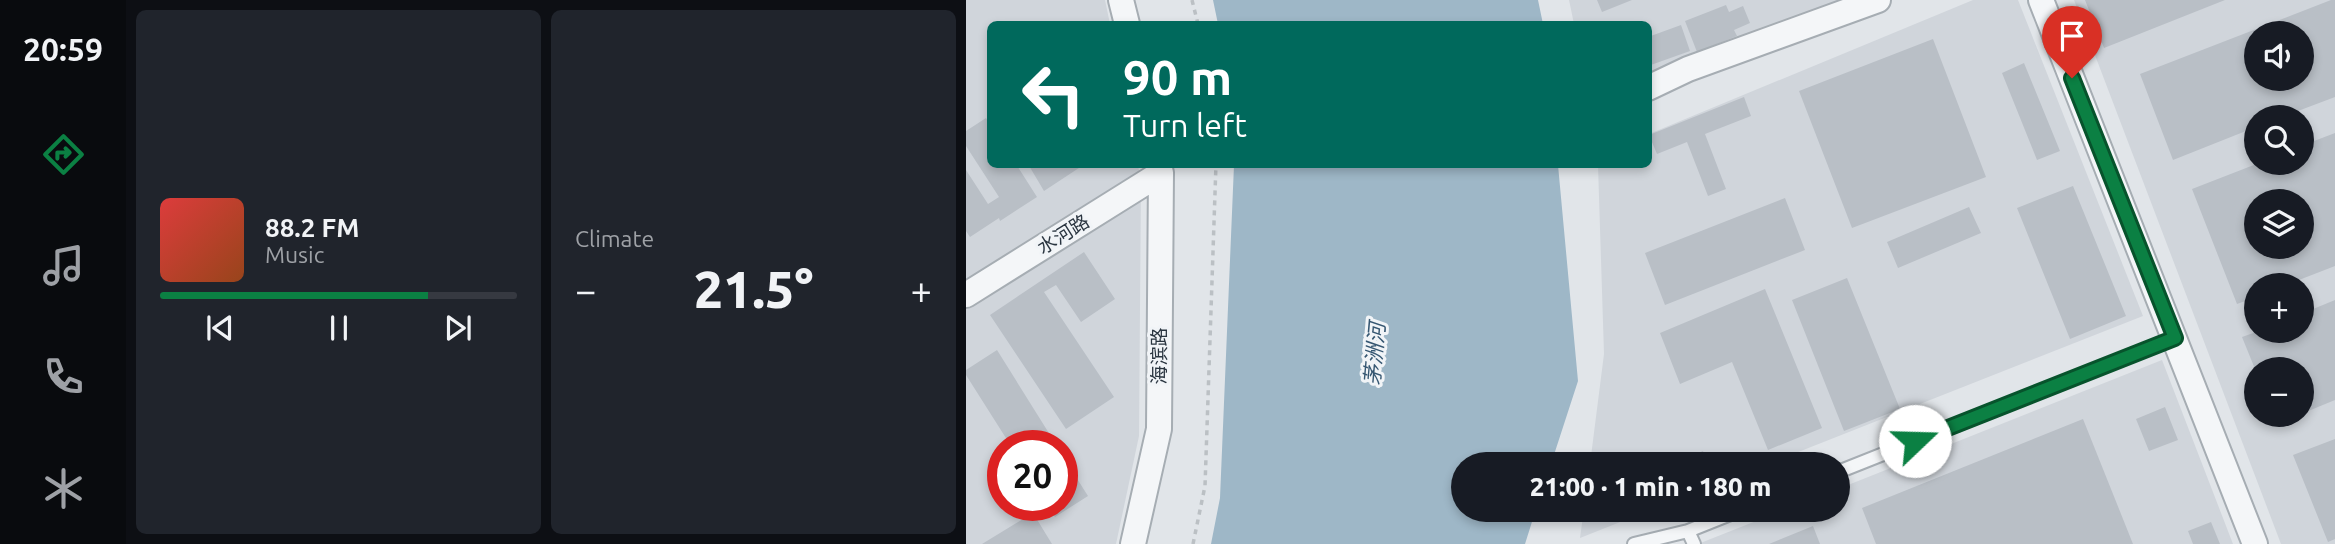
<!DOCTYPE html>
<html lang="en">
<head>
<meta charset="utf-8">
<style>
  :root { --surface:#171b24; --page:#20242c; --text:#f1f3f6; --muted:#9ea1a6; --line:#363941; --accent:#0b8043 }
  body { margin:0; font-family:Ubuntu,"Noto Sans SC",sans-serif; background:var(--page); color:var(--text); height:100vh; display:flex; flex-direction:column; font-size:26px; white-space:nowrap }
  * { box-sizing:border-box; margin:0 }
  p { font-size:23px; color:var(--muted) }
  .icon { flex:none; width:38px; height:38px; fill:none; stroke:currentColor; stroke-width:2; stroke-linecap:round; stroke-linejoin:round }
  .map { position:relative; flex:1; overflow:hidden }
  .details { display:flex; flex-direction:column; gap:10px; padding:10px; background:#0d0f14; width:840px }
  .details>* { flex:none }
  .top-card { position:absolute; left:21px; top:21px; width:665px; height:147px; border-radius:10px; box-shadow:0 4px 10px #0003; background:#00695c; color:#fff; overflow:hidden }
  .tools { position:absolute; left:1278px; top:21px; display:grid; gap:14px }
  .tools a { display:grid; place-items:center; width:70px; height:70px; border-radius:50%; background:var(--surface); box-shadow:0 4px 10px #0003; font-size:35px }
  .speed { position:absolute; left:21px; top:430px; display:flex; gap:14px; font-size:35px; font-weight:700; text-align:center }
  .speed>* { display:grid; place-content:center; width:91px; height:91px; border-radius:50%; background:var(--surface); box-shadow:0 4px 10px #0003; line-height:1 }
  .speed .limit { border:10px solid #d22; background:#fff; color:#111 }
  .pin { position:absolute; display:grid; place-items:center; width:60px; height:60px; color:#fff; margin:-72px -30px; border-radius:50% 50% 50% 0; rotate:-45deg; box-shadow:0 0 7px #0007 }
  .pin .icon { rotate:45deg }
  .me { position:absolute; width:77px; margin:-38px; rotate:69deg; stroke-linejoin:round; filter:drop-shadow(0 0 5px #0008) }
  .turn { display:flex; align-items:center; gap:24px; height:147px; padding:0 21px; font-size:32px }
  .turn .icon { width:91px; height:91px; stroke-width:2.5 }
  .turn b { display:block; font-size:49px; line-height:60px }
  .big { font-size:52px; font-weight:800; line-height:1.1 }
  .details .card { flex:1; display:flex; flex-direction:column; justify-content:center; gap:10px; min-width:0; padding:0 24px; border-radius:10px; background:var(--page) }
  .song { display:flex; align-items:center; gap:21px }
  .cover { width:84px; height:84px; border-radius:10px; background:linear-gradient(135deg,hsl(0 70% 55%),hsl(20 70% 35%)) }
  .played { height:7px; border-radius:4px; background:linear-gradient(90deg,var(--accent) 75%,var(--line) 75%) }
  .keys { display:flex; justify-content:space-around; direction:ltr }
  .heat { display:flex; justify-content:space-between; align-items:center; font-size:38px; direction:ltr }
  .details .tiles { flex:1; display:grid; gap:10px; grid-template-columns:repeat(2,1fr) }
  .trip { position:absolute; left:485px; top:452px; width:399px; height:70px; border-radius:35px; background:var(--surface); box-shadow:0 4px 10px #0003; font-weight:800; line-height:70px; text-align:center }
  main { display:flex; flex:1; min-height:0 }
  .menu { display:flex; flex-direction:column; width:126px; justify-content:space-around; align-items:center; background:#090b0e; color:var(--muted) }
  .menu .icon { width:49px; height:49px }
  .menu .on { color:var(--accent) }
  .menu b { font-size:32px; color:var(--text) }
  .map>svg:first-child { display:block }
  .built { fill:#d0d5db; fill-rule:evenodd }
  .water { fill:#9eb7c7 }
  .building { fill:#b9bfc6; fill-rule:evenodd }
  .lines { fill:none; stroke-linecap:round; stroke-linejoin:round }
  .lane-casing { stroke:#a6adb3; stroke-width:16 }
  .street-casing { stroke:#a6adb3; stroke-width:28 }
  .path { stroke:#bbc0c4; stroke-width:3.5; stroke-dasharray:5 5; stroke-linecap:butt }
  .lane { stroke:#f4f6f8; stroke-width:12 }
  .street { stroke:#f4f6f8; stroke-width:24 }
  .route-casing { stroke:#07532c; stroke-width:18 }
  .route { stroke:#0b8043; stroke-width:12 }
  .labels { text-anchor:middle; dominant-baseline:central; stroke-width:6; stroke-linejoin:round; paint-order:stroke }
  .street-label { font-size:19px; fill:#2a3540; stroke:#f1f4f7 }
  .water-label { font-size:21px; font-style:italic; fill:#365772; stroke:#f1f4f7 }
</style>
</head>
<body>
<main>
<nav class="menu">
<b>20:59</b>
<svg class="icon on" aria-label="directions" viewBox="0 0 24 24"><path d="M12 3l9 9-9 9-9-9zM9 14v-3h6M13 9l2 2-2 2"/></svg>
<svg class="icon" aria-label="music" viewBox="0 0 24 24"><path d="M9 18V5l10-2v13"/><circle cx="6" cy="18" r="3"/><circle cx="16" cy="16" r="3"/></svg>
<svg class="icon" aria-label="phone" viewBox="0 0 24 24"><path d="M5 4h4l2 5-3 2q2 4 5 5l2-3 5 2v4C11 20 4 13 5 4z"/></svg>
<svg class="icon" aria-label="climate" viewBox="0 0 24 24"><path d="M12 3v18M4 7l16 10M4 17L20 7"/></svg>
</nav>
<section class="details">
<div class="tiles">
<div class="card">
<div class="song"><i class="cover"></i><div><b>88.2 FM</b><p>Music</p></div></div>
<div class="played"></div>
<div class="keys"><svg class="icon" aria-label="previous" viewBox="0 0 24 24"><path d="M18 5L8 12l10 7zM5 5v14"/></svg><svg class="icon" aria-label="pause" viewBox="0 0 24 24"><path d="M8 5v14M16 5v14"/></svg><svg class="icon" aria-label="next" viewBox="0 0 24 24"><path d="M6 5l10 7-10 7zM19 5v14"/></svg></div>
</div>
<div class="card"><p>Climate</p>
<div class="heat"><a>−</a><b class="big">21.5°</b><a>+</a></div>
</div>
</div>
</section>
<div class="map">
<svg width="1369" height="544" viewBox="0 0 1369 544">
  <rect width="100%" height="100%" fill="#e1e5e9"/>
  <path class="built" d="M0,0H139L144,24H24V164L172,165L175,182L173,436L150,544H0ZM37,446H96V506H37Z
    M603,0H895L683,83L682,24H608Z
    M1007,0H1052L1177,316L802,464H624L638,354L632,165L682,164L683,134Z
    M1108,0H1369V544H1315ZM1290,33H1335V79H1290ZM1290,117H1335V163H1290ZM1290,201H1335V247H1290ZM1290,285H1335V331H1290ZM1290,369H1335V415H1290Z
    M1196,360L1267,544H732L820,509H872V489Z
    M618,509H687L614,538Z"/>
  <path class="water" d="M247,0H572L577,24H252Z
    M268,165H592L612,381L585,464H497V509H570L559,544H245L254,498Z"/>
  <path class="building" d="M631,0H666L636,12Z
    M1119,0H1259L1138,48Z
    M1365,0H1369V97L1316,117H1290V127L1207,160L1174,74ZM1290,33H1335V79H1290Z
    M760,5L763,12L777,6L784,23L768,30L771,36L731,52L719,21Z
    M715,25L724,51L682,66V37Z
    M967,39L1020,177L886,228L833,91Z
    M1058,63L1094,151L1071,160L1036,73Z
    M778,97L785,116L739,134L760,189L742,196L721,142L691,154L683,135Z
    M20,118L24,125V164H50L71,197L34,221L33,218L4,237L0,231V170L22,204L33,197L0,146V131Z
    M1369,133V266L1320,285H1290V297L1271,304L1226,189L1293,163H1335V146ZM1290,201H1335V247H1290Z
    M62,164H119L78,191Z
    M1107,186L1160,316L1104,339L1051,208Z
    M819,198L839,250L699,305L679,253Z
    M1003,207L1015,233L932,268L921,242Z
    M118,252L149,299L115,322L90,285L78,292L148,397L100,429L24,315Z
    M881,278L934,409L878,431L826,300Z
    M799,289L856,428L802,450L766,362L714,384L694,333Z
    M1369,300V400L1335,414V369H1289L1276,337L1293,331H1335V314Z
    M31,350L91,446H45L0,375V370Z
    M1199,407L1212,440L1183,451L1170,419Z
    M1307,415H1332L1310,424Z
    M1117,419L1167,544H910L896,508Z
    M1369,439V539L1362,542L1327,455Z
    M737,451L742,464H707Z
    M96,455L122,496L89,517L82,506H96Z
    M67,513L86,544H16Z
    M1245,522L1254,544H1227L1222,531Z
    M847,526L854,544H803Z"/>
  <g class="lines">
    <g class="lane-casing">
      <path id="lane" d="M872,472L1209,338
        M668,544L722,531
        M728,544L722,531L777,509"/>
    </g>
    <g class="street-casing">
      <path id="street" d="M155,0L161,24
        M1075,0L1289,544
        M682,88L722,69L912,0
        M0,295L195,173
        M167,544L193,429L195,173L193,164"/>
    </g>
    <path class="path" d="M226,0L232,24
      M227,544L239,486L250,164"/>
    <use href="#lane" class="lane"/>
    <use href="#street" class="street"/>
  </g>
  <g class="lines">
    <g class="route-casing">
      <path id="route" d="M949,441L1209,338L1106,78"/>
    </g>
    <use href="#route" class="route"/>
  </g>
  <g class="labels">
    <g class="street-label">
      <text transform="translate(97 234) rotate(-32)">水河路</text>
      <text transform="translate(193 356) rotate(-90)">海滨路</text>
    </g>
    <g class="water-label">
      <text transform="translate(408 354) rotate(-85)">茅洲河</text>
    </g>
  </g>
</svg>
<div class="tools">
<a><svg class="icon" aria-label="sound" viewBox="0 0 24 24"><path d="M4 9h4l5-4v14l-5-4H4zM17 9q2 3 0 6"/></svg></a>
<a><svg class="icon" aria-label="search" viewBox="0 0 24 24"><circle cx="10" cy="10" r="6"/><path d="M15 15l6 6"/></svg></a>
<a><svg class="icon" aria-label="layers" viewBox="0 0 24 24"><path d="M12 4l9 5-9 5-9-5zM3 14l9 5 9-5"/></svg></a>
<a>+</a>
<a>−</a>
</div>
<div class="speed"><div class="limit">20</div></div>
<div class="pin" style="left:1106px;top:78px;background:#d93025"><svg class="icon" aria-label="arrive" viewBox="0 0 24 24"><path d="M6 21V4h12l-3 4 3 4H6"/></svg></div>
<svg class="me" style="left:949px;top:441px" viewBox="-20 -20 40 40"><circle r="19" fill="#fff"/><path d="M0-13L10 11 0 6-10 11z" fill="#0b8043"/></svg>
<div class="trip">21:00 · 1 min · 180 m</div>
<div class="top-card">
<div class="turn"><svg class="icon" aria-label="left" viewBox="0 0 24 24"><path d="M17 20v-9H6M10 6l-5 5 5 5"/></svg><div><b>90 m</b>Turn left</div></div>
</div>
</div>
</main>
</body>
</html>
